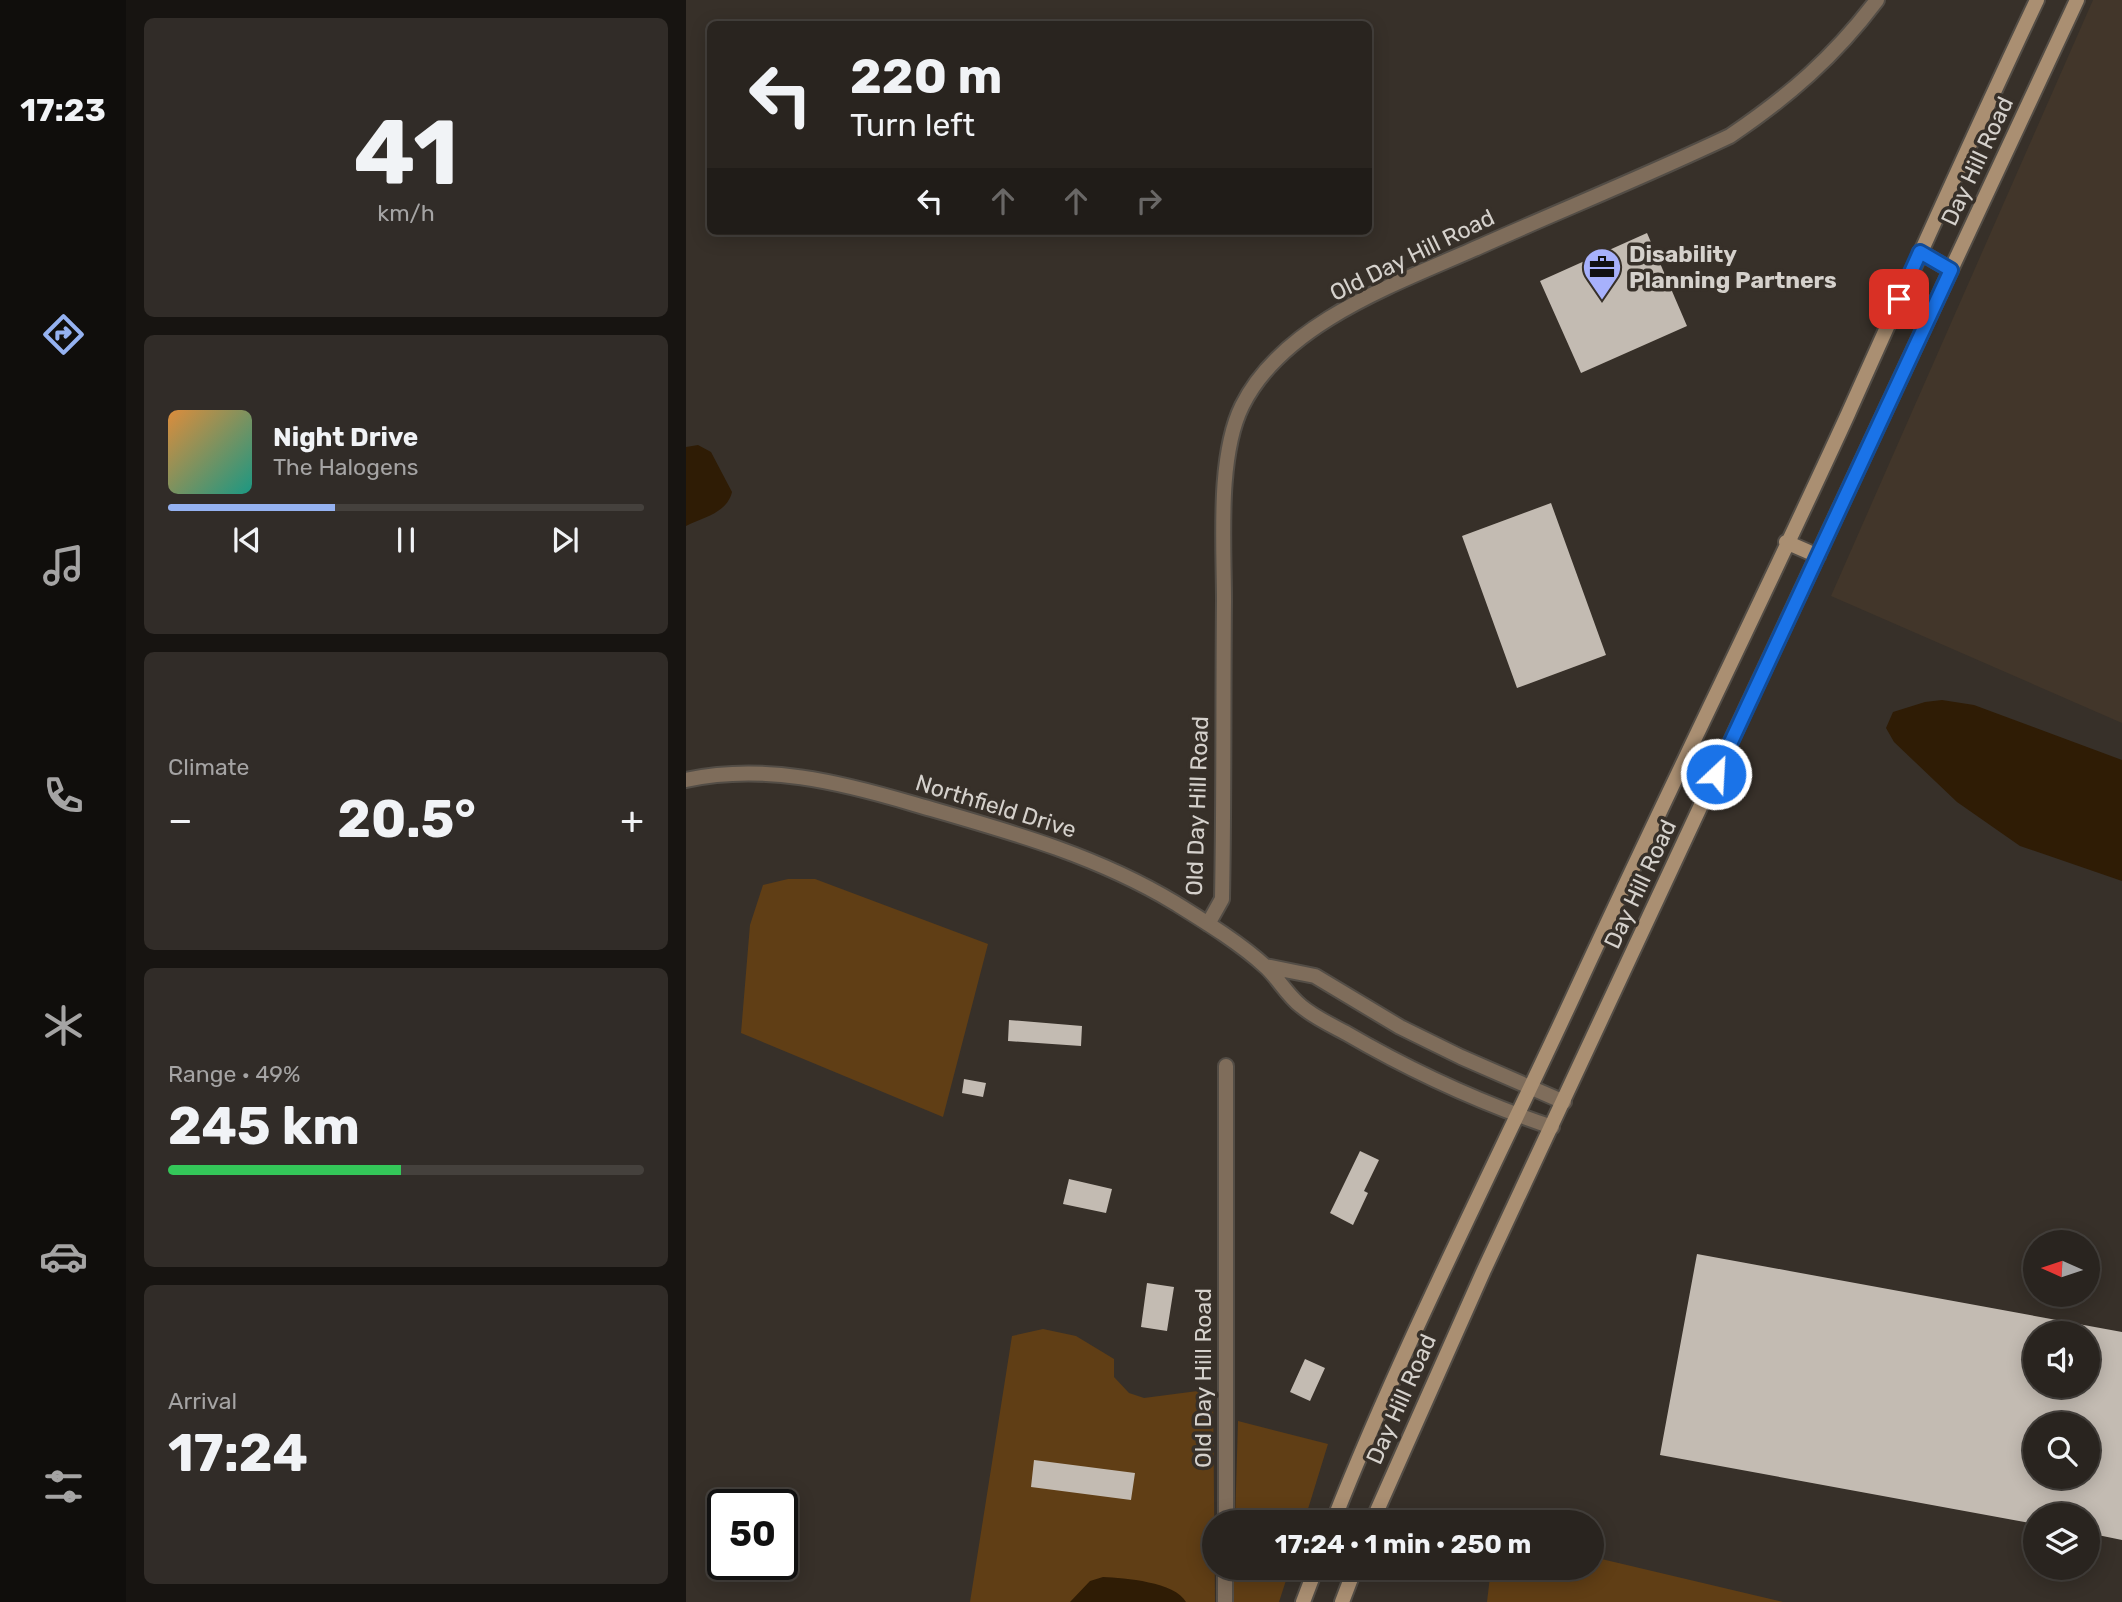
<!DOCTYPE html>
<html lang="en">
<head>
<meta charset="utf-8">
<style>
  :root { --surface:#29241f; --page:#312c28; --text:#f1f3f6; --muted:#a5a4a4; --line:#45413d; --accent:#95b2f1 }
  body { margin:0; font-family:Rubik,sans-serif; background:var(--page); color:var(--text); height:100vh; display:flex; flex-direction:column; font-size:26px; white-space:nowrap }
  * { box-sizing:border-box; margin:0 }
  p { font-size:23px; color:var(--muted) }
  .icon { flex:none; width:38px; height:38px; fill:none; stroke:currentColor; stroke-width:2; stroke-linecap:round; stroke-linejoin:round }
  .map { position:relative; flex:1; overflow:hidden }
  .panel { display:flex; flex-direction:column; gap:18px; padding:18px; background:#171411; width:560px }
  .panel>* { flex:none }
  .hud { position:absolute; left:21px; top:21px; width:665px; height:214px; border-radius:10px; box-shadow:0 4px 18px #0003,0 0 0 2px var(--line); background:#29241f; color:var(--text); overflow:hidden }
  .needle { width:46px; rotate:273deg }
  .buttons { position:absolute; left:1337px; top:1230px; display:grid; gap:14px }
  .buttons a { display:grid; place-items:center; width:77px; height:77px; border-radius:50%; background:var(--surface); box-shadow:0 4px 18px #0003,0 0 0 2px var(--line); font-size:35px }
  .speed { position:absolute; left:21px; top:1489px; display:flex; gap:14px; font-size:35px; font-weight:700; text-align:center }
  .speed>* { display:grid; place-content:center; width:91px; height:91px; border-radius:50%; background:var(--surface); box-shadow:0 4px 18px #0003,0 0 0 2px var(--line); line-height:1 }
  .speed .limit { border:4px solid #111; border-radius:10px; background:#fff; color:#111 }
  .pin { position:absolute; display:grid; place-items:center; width:60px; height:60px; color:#fff; margin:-30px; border-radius:14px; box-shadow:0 4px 10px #0006 }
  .me { position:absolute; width:77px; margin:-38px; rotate:25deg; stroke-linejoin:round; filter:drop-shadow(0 0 5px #0008) }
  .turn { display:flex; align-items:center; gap:24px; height:147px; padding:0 28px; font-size:32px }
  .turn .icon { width:91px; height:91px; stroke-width:2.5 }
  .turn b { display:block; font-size:49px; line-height:60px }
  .lanes { display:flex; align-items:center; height:66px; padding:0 28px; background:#0003; justify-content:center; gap:35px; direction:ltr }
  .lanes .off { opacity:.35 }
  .big { font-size:52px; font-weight:700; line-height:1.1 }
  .panel .card { flex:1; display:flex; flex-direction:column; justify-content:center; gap:10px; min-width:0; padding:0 24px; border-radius:10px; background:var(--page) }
  .panel .dial { align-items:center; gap:0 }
  .dial b { font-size:91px; line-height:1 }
  .song { display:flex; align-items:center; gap:21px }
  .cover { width:84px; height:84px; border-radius:10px; background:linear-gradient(135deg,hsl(30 70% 55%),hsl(170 70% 35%)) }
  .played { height:7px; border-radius:4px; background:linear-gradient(90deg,var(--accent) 35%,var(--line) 35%) }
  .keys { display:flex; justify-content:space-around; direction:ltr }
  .heat { display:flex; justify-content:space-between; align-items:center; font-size:38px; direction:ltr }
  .charge { height:10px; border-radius:5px; background:linear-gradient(90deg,#34c759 49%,var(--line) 0) }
  .trip { position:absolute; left:516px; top:1510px; width:402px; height:70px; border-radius:35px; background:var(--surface); box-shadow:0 4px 18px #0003,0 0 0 2px var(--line); font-weight:700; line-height:70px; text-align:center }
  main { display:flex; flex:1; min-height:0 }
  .tab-bar { display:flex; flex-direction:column; width:126px; justify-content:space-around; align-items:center; background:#100e0c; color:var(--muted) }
  .tab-bar .icon { width:49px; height:49px }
  .tab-bar .selected { color:var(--accent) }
  .tab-bar b { font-size:32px; color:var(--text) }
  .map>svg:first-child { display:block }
  .built { fill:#42362a }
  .green { fill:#603e15 }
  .water { fill:#2f1c05 }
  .building { fill:#c3bbb2; fill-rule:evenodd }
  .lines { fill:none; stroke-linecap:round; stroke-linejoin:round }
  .minor-casing { stroke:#534d46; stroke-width:18 }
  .secondary-casing { stroke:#534d46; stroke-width:18 }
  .minor { stroke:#7f6d5b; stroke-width:14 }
  .secondary { stroke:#aa8f72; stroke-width:14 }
  .route-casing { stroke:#114b97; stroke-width:18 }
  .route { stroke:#1a73e8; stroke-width:12 }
  .labels { text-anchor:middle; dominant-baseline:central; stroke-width:7; stroke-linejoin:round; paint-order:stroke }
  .street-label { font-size:23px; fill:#d5d1cc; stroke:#373029 }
  .poi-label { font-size:23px; font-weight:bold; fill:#d5d1cc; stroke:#373029; text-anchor:start }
</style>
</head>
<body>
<main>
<nav class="tab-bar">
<b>17:23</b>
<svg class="icon selected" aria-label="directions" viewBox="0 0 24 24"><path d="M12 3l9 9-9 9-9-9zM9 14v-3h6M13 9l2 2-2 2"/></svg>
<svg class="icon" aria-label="music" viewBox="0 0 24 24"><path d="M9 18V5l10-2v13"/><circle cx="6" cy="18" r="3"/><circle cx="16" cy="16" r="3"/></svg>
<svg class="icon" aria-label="phone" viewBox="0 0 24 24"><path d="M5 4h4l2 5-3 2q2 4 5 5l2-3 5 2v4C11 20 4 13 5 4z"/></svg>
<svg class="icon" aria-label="climate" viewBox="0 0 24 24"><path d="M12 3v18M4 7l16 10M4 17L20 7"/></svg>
<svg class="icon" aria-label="car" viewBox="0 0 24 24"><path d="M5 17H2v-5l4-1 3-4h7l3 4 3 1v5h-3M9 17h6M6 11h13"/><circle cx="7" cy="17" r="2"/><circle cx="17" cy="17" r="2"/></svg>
<svg class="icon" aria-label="filters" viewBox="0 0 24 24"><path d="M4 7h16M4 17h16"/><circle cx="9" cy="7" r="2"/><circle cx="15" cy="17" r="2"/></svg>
</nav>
<section class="panel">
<div class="card dial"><b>41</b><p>km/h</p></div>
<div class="card">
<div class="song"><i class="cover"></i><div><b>Night Drive</b><p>The Halogens</p></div></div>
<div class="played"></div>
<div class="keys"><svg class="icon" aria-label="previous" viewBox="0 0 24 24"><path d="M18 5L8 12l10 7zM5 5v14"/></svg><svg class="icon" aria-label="pause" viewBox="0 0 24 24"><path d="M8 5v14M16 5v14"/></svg><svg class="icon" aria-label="next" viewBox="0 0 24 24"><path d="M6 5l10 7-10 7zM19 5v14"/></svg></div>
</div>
<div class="card"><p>Climate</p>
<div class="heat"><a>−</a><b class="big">20.5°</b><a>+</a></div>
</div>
<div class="card"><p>Range · 49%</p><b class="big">245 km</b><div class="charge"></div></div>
<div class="card"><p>Arrival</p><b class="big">17:24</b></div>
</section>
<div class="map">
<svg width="1436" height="1602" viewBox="0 0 1436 1602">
  <rect width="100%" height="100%" fill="#373029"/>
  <path class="built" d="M1407,0H1436V723L1145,596Z"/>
  <path class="green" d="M102,879H129L302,944L257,1117L55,1033L64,925L77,885Z
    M357,1329L390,1336L428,1359V1377L443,1393L458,1398L527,1389L529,1602H284L326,1336Z
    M552,1421L642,1444L618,1522H549Z
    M907,1557L1097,1602H801L805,1568H906Z
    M547,1568H604L593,1602H546Z"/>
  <path class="water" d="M12,445L25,452L46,492C41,513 18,517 0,526V447Z
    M1256,700L1288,705L1436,760V881L1334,846L1271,802L1208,742L1200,728L1207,712L1239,702Z
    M417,1577C439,1578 489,1582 500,1602H384L404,1581Z"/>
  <path class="building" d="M961,233L1001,326L895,373L854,281Z
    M865,503L920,655L831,688L776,536Z
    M323,1020L396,1026L395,1046L322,1041Z
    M278,1079L300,1083L297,1097L276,1093Z
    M674,1151L693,1160L678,1191L682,1193L667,1225L644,1213Z
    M383,1179L426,1189L420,1213L377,1204Z
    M1011,1254L1436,1332V1540L1402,1533V1516H1349V1524L974,1455ZM1349,1334H1402V1386H1349ZM1349,1424H1402V1477H1349Z
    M461,1283L488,1287L481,1331L455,1327Z
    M619,1359L639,1368L624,1401L604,1392Z
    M348,1460L449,1473L445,1500L345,1487Z"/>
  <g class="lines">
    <g class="minor-casing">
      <path id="minor" d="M0,780C77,763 154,782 228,804C318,830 408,854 489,903C518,921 554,943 580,967C592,978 601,995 615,1006C628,1017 645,1025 660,1033C725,1071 795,1103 866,1127
        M522,924L536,899C538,800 537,700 538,601C538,544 531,457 556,406C598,321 715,282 795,246C878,209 962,175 1044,136C1103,96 1148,57 1191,0
        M579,966L629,976L714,1027L775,1057L878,1102
        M540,1522V1066
        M539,1602V1568"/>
    </g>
    <g class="secondary-casing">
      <path id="secondary" d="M1234,252L1265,270
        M1100,542L1132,556
        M647,1522C719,1340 810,1164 892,986C980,795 1074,606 1162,414C1224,276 1286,137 1351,0
        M686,1522L798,1270L1391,0
        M617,1602L630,1568
        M656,1602L669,1568"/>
    </g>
    <use href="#minor" class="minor"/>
    <use href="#secondary" class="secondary"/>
  </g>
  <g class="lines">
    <g class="route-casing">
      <path id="route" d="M1030,774L1265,270L1234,252L1213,299"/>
    </g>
    <use href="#route" class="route"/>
  </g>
  <defs>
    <g id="office-pin" transform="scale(2.0125)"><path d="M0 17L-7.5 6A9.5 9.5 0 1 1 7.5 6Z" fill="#a7b1fc" stroke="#373029"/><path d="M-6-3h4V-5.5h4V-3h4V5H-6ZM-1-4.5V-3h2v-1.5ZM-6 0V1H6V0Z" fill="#111"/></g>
  </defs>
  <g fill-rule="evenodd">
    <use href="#office-pin" x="916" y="267"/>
  </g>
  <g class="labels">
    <g class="street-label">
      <text transform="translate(1291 161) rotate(-65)">Day Hill Road</text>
      <text transform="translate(726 255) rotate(-26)">Old Day Hill Road</text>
      <text transform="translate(310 806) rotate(17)">Northfield Drive</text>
      <text transform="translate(511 806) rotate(-88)">Old Day Hill Road</text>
      <text transform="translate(954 884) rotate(-65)">Day Hill Road</text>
      <text transform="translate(517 1378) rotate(-90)">Old Day Hill Road</text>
      <text transform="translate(715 1399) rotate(-66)">Day Hill Road</text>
    </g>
    <g class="poi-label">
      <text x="943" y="254">Disability<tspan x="943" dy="26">Planning Partners</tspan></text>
    </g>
  </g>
</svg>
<div class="buttons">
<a><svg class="needle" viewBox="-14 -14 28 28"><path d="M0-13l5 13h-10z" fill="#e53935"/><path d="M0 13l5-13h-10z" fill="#a5a4a4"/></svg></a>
<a><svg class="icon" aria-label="sound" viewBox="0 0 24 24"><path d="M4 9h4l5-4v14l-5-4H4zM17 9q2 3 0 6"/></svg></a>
<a><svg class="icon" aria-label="search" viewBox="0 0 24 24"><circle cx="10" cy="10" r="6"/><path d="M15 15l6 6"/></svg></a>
<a><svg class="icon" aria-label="layers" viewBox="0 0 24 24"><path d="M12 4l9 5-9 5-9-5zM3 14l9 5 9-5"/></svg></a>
</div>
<div class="speed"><div class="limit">50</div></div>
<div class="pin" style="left:1213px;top:299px;background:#d93025"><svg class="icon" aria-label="arrive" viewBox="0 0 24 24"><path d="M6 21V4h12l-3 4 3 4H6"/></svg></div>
<svg class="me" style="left:1030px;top:774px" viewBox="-20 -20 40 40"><circle r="17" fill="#1a73e8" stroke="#fff" stroke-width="3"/><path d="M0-11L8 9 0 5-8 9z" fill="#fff"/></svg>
<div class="trip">17:24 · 1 min · 250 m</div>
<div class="hud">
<div class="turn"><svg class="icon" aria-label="left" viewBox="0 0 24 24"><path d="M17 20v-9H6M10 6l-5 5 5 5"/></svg><div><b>220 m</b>Turn left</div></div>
<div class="lanes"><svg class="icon" aria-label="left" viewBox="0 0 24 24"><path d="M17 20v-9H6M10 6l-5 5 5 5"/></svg><svg class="icon off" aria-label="ahead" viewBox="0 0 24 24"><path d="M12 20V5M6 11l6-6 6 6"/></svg><svg class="icon off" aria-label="ahead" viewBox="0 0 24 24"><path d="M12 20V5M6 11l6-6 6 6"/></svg><svg class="icon off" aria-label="right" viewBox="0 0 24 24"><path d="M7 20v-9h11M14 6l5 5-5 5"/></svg></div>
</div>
</div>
</main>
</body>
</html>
